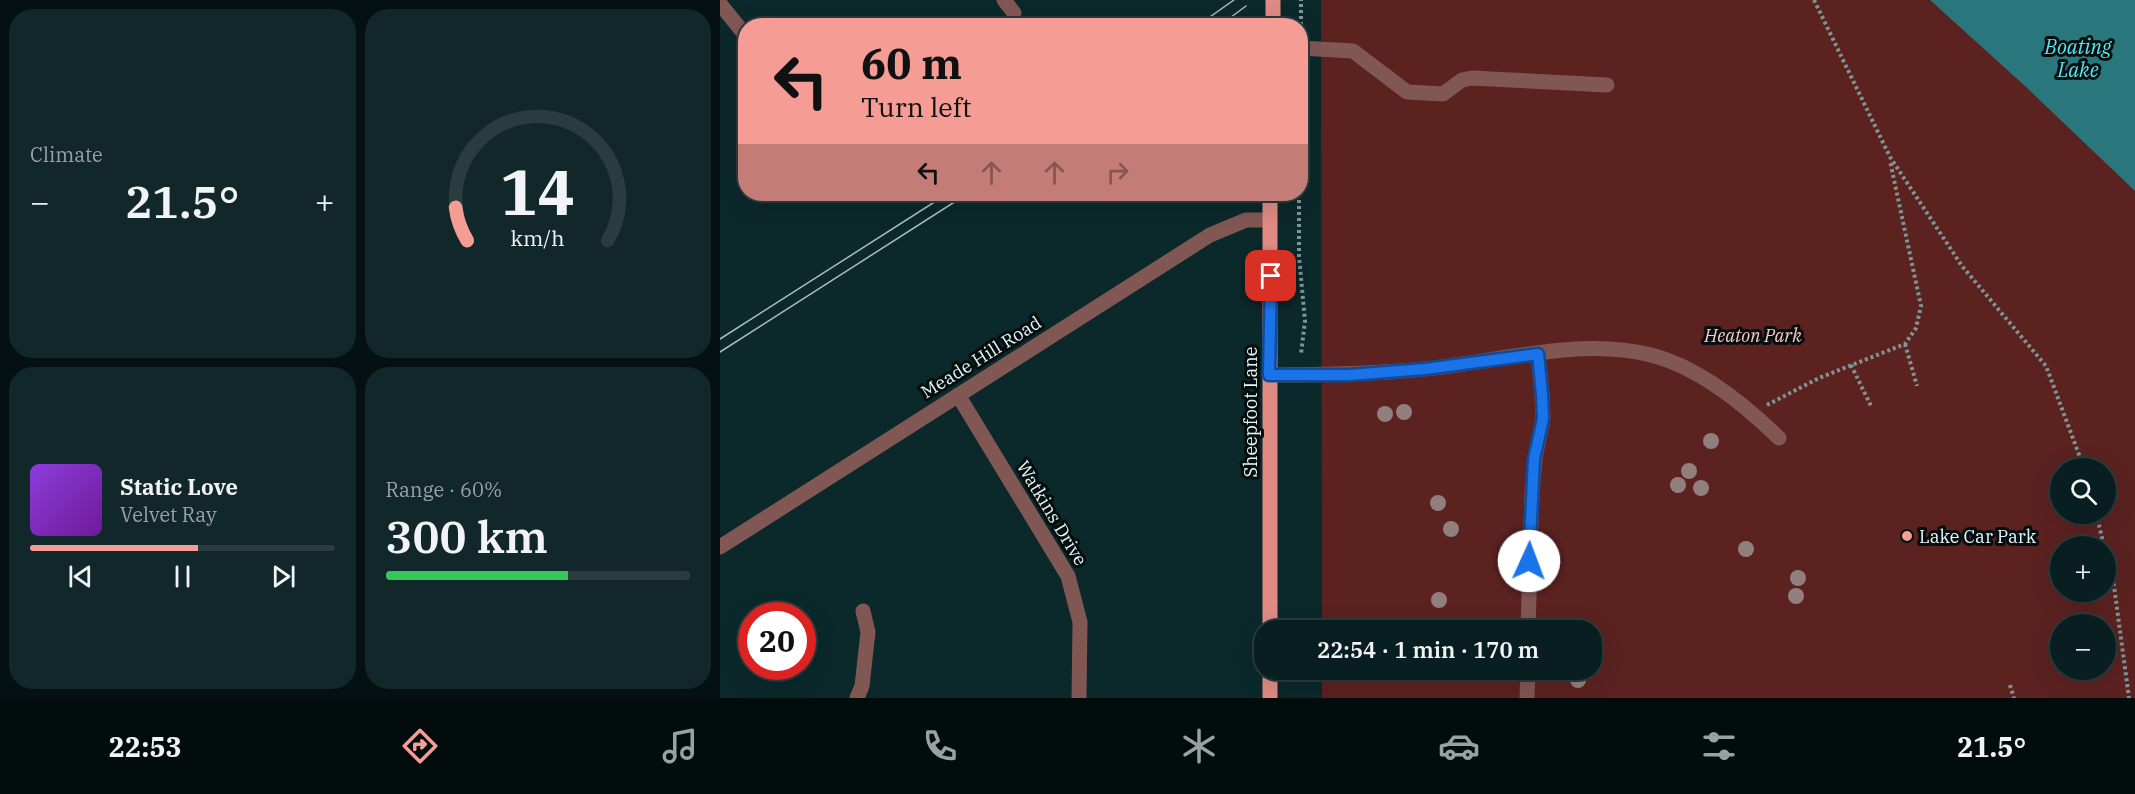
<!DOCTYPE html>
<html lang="en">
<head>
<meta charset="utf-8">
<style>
  :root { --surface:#081e20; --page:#112729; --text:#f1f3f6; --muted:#98a2a5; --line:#293c3e; --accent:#f59c95 }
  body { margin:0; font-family:"IBM Plex Serif",serif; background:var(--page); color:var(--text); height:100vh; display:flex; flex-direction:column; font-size:22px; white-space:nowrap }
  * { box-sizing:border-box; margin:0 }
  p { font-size:20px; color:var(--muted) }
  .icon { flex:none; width:33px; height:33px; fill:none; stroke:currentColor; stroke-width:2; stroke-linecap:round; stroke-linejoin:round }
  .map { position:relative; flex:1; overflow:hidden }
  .panel { display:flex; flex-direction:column; gap:9px; padding:9px; background:#041012; width:720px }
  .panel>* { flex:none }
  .banner { position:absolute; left:18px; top:18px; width:570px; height:183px; border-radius:24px; box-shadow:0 6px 24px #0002,0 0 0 2px var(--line); background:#f59c95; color:#111; overflow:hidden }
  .tools { position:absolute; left:1330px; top:458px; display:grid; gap:12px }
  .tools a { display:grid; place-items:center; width:66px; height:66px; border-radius:50%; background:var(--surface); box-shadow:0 6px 24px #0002,0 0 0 2px var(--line); font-size:30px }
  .speed { position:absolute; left:18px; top:602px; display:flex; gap:12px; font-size:30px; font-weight:700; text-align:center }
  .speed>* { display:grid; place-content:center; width:78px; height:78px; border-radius:50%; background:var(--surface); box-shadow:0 6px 24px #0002,0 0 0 2px var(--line); line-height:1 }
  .speed .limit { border:9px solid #d22; background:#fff; color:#111 }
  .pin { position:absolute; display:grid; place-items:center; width:51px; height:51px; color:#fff; margin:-26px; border-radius:12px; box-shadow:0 3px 9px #0006 }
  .me { position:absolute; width:66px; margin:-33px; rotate:2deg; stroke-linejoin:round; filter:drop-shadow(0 0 4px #0008) }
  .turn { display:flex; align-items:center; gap:21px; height:126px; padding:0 24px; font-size:27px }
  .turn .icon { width:78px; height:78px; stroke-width:2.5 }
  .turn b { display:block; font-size:42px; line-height:51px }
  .lanes { display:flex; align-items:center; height:57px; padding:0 24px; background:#0003; justify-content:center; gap:30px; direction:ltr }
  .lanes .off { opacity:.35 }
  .big { font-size:45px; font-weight:600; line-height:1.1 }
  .panel .card { flex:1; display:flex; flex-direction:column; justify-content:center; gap:9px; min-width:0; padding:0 21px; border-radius:24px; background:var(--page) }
  .panel .dial { align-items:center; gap:0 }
  .dial svg { height:156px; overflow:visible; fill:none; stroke:var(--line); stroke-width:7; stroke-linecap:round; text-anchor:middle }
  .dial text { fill:var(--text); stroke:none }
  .song { display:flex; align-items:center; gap:18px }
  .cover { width:72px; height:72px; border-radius:9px; background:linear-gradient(135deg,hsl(270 70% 55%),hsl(280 70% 35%)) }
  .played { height:6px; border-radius:3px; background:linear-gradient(90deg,var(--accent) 55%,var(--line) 55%) }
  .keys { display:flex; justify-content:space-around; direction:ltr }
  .heat { display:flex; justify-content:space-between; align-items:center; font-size:33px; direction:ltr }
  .charge { height:9px; border-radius:4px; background:linear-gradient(90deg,#34c759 60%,var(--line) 0) }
  .panel .tiles { flex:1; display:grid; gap:9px; grid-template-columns:repeat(2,1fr) }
  .trip { position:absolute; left:534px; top:620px; width:348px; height:60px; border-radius:24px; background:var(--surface); box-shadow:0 6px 24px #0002,0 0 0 2px var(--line); font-weight:600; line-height:60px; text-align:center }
  .menu { display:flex; height:96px; justify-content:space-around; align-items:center; background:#030c0d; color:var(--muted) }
  .menu .icon { width:42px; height:42px }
  .menu .selected { color:var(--accent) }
  .menu b { font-size:27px; color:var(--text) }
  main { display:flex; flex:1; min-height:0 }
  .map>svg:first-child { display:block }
  .green { fill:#5b2220; fill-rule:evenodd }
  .water { fill:#29777d }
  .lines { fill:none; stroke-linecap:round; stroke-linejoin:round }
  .path { stroke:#7e9496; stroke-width:4; stroke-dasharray:3 3; stroke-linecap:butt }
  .minor { stroke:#815754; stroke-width:15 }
  .major { stroke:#e08a84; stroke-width:15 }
  .tram { stroke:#a9bcbe; stroke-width:1.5 }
  .tree { fill:#907f7e }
  .route-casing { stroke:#114b97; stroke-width:15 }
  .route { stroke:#1a73e8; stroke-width:10 }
  .poi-dot { fill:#f59c95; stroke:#040e0f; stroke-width:2 }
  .labels { text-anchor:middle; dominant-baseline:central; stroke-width:6; stroke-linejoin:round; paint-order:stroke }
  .park-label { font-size:18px; font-style:italic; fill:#fdc7c2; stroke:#040e0f }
  .street-label { font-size:18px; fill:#e6f6f7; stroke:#040e0f }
  .poi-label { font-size:18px; fill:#e6f6f7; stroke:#040e0f; text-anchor:start }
  .water-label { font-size:20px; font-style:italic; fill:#56e9f4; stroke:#040e0f }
</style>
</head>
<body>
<main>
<section class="panel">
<div class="tiles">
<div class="card"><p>Climate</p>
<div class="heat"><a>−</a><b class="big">21.5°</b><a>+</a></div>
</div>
<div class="card dial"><svg viewBox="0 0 100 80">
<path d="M14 69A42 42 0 1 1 86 69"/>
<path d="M14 69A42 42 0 0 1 8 52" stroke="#f59c95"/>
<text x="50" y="56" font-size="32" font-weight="700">14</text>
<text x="50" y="72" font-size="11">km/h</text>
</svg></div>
<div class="card">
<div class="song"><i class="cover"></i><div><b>Static Love</b><p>Velvet Ray</p></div></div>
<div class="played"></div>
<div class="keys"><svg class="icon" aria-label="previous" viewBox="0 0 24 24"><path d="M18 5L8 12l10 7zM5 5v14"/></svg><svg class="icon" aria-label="pause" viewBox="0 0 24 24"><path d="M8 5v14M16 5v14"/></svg><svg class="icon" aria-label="next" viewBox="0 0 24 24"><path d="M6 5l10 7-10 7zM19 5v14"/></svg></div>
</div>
<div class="card"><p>Range · 60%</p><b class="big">300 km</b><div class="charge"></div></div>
</div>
</section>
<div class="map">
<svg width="1415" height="698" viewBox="0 0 1415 698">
  <rect width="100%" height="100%" fill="#0b282a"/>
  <path class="green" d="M601,0H1415V698H602V669H872V630H602ZM1341,468H1386V513H1341ZM1341,546H1386V591H1341ZM1341,624H1386V669H1341Z"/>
  <path class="water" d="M1210,0H1415V191L1305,86Z"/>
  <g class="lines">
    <path class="path" d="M1094,0L1170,157L1242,266L1326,366L1364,468
      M581,31V0
      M579,194V256L585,321L581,354
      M1185,344L1197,386
      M1131,365L1152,408
      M1047,405L1099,378L1185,344L1196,328L1201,306L1170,161
      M1376,513L1384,546
      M1386,554L1394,586L1409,698
      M1290,685L1294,698"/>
    <path class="minor" d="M284,0L294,13
      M1,5L26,36
      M580,48L633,51L687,92L723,94L742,80L752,78L887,85
      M549,375C601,375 653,374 704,369C779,362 860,336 935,356C981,369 1025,405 1059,438
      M238,395L348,576L360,622L359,698
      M0,547L490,235L526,220H550
      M808,630L812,493L815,458L823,419L822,395L818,354
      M137,698L142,686L148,632L143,611
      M807,698L808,669"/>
    <path class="major" d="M553,26V0
      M550,630V194
      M550,669V698"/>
    <path class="tram" d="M477,26L514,0
      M499,26L526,6
      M0,339L227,194
      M0,352L247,194"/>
  </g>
  <g class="tree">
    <circle cx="684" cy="412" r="8"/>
    <circle cx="665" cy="414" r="8"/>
    <circle cx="991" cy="441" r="8"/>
    <circle cx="969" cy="471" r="8"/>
    <circle cx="958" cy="485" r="8"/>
    <circle cx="981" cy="488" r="8"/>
    <circle cx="718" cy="503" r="8"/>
    <circle cx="731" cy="529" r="8"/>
    <circle cx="1026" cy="549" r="8"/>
    <circle cx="1078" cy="578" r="8"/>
    <circle cx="1076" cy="596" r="8"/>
    <circle cx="719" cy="600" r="8"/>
    <circle cx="858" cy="680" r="8"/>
  </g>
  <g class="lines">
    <g class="route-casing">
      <path id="route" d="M551,276L549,375H629L705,369L818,354L822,395L823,419L814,459L809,561"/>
    </g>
    <use href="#route" class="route"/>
  </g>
  <circle class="poi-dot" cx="1187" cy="536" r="6"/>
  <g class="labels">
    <g class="park-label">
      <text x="1033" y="335">Heaton Park</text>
    </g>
    <g class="street-label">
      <text transform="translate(261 357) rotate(-32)">Meade Hill Road</text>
      <text transform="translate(530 412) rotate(-90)">Sheepfoot Lane</text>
      <text transform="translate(332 513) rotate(59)">Watkins Drive</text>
    </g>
    <g class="poi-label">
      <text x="1199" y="536">Lake Car Park</text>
    </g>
    <g class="water-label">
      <text x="1358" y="46">Boating<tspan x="1358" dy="23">Lake</tspan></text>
    </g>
  </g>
</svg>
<div class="tools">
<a><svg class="icon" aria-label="search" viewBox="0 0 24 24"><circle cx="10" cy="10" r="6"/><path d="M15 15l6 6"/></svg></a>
<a>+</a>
<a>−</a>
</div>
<div class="speed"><div class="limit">20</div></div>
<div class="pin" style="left:551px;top:276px;background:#d93025"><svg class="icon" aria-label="arrive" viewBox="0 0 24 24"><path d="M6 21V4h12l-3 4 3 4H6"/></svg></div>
<svg class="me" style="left:809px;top:561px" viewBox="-20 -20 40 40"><circle r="19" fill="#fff"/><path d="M0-13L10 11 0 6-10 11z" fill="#1a73e8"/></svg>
<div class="trip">22:54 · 1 min · 170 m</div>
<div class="banner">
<div class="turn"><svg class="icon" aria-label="left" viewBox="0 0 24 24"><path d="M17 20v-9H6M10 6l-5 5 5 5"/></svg><div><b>60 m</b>Turn left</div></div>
<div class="lanes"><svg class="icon" aria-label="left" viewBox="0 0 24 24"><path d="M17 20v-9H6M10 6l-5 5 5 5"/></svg><svg class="icon off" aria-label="ahead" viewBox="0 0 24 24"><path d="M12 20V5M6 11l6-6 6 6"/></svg><svg class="icon off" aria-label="ahead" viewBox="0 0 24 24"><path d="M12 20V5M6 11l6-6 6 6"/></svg><svg class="icon off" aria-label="right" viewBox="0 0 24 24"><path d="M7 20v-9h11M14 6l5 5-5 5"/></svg></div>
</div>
</div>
</main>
<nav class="menu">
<b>22:53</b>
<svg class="icon selected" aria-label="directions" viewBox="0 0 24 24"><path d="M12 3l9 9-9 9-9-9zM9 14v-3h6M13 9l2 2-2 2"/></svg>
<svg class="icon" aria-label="music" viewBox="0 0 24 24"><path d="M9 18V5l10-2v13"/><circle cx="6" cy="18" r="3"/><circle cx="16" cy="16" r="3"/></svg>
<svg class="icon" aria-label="phone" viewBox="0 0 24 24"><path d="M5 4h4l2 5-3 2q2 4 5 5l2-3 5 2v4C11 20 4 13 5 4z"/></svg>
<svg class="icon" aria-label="climate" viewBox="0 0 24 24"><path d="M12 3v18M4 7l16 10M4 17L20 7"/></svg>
<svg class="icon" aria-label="car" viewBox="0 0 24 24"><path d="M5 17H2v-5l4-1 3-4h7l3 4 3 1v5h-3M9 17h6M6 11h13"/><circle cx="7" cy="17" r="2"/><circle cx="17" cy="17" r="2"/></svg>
<svg class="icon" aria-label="filters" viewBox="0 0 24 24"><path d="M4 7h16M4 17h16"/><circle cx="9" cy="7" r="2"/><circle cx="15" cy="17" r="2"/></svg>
<b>21.5°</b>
</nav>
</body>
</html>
